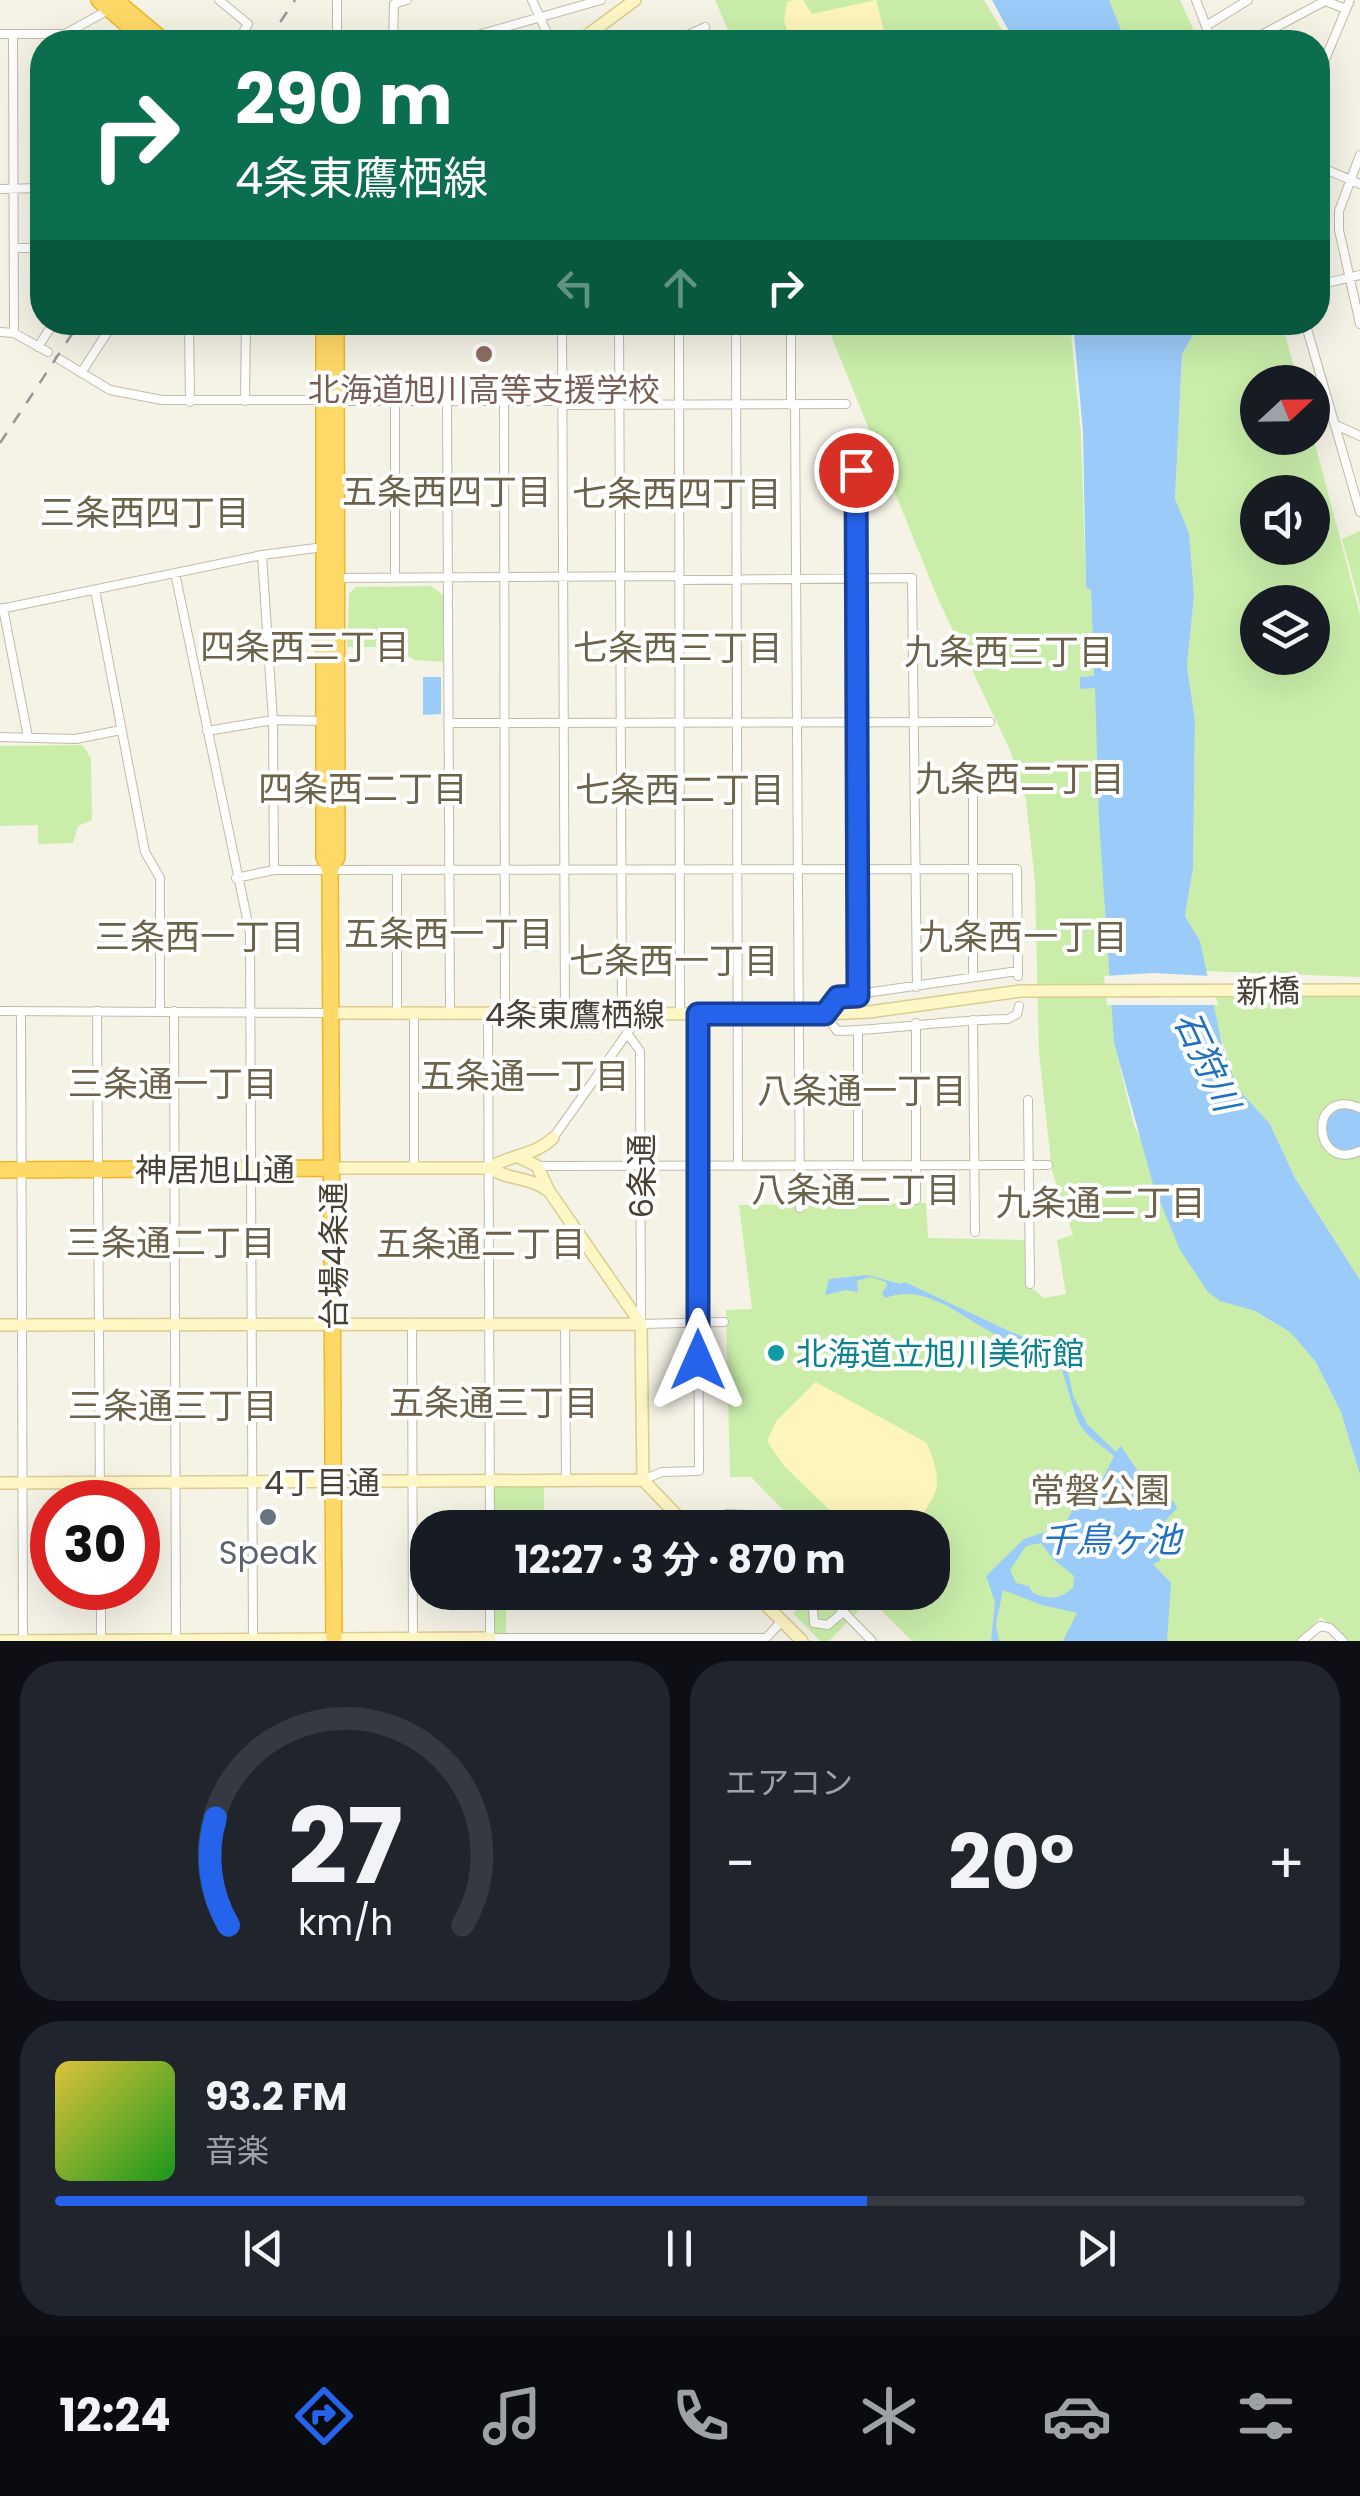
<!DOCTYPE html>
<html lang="ja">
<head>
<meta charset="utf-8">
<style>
  :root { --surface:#171b24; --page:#20242c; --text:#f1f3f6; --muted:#9ea1a6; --line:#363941; --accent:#2563eb }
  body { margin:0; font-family:Poppins,"Noto Sans JP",sans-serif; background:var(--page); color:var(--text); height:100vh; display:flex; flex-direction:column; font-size:38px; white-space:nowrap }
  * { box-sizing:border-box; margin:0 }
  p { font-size:32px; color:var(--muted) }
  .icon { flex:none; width:55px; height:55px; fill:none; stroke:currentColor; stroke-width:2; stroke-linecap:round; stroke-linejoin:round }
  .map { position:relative; height:1641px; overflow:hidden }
  .panel { display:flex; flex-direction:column; gap:20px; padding:20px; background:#0d0f14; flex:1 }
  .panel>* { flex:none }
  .hud { position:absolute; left:30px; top:30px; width:1300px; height:305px; border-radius:40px; box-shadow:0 10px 40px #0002; background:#0b6e4f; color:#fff; overflow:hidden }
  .needle { width:65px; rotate:68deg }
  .buttons { position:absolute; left:1240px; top:365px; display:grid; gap:20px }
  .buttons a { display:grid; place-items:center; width:90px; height:90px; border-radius:50%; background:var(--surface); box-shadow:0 10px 40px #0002; font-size:50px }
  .speed { position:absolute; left:30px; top:1480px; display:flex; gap:20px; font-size:50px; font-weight:700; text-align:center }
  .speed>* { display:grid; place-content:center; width:130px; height:130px; border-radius:50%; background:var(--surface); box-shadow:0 10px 40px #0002; line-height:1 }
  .speed .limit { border:15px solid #d22; background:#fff; color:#111 }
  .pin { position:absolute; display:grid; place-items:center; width:85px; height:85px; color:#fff; margin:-42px; border:5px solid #fff; border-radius:50%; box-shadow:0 2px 10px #0007 }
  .me { position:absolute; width:110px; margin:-55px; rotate:0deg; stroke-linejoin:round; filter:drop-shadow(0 0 8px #0008) }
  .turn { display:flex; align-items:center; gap:35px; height:210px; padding:0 40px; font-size:45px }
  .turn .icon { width:130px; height:130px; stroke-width:2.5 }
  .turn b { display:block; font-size:70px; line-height:85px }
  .lanes { display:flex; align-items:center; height:95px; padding:0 40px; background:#0003; justify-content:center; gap:50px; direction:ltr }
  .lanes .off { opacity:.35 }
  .big { font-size:75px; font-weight:700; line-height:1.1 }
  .panel .widget { flex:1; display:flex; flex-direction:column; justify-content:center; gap:15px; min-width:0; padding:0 35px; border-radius:40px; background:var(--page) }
  .panel .dial { align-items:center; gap:0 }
  .dial svg { height:260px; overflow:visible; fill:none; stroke:var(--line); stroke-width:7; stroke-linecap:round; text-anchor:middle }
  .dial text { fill:var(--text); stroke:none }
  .song { display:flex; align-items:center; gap:30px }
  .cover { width:120px; height:120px; border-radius:15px; background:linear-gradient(135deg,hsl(50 70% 55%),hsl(120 70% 35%)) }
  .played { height:10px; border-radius:5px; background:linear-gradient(90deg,var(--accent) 65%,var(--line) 65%) }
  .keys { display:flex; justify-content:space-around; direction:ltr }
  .heat { display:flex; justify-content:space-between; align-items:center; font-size:55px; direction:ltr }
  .panel .tiles { flex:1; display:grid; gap:20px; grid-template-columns:1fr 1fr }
  .widget:last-child { grid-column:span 2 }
  .trip { position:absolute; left:410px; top:1510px; width:540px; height:100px; border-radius:40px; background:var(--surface); box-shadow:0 10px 40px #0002; font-weight:700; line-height:100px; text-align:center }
  .tab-bar { display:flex; height:160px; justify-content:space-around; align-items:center; background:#090b0e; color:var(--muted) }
  .tab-bar .icon { width:70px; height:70px }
  .tab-bar .on { color:var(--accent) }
  .tab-bar b { font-size:45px; color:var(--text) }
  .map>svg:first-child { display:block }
  .green { fill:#caeeaa; fill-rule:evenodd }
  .sand { fill:#fef5bd }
  .water { fill:#9bcbf9; fill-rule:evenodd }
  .pier { fill:#f5f2e6 }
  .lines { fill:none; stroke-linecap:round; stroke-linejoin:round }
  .street-casing { stroke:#c2bba7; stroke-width:10 }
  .secondary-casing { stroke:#dacd90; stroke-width:14 }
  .highway-casing { stroke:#f0b625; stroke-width:18 }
  .street { stroke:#fff; stroke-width:8 }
  .secondary { stroke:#fff6c6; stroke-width:11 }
  .highway { stroke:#ffd967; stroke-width:15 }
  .rail { stroke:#979797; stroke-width:2.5; stroke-dasharray:12 12; stroke-linecap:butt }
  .route-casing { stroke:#184099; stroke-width:25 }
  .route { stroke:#2563eb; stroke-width:18 }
  .education-dot { fill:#8d6e63; stroke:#fff; stroke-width:4 }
  .culture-dot { fill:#0f9aa8; stroke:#fff; stroke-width:4 }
  .worship-dot { fill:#6b7280; stroke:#fff; stroke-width:4 }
  .labels { text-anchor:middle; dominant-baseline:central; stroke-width:8; stroke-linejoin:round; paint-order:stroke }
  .education-label { font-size:32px; fill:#785e54; stroke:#fff }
  .street-label { font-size:32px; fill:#494234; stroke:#fff }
  .culture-label { font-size:32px; fill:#0d838f; stroke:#fff; text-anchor:start }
  .worship-label { font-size:32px; fill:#5b616d; stroke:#fff }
  .neighbourhood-label { font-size:35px; fill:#6d624a; stroke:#fff }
  .water-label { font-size:35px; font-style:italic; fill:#2071c2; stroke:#fff }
</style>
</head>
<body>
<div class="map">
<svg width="1360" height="1641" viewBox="0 0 1360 1641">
  <rect width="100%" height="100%" fill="#f5f2e6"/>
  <path class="green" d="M715,0H984L1009,42H733Z
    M1109,0H1180L1199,42H1126Z
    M826,323H1070L1081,434L1086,588L1091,590L1094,677H1081V689L1095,687L1114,1043L1134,1125L1220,1300L1255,1311L1290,1332L1315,1361L1341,1412L1360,1475V1641H1347L1321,1617L1298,1641H912L870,1599L829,1641H820L793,1613L813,1593L932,1592V1528L800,1527L751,1477H730L726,1310L752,1309L739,1205L926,1203L928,1238L1025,1240L1027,1284L1044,1298L1066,1294L1057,1240L1073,1235L1052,1171L1039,1053L1035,882L1026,800L1010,750L938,599Z
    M1194,323H1282L1298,382H1258V438L1313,436L1360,614V977L1205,971L1200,941L1185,916L1193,868L1195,720L1187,666L1194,596L1175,499L1182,354L1192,337ZM1258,492H1312V548H1258ZM1258,602H1312V658H1258Z
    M1360,531V605L1342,539Z
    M431,586L443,595V662L415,660L391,647H347L349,594L356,587Z
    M82,745L91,758L92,820L78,826L73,843L38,844V825L0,826V746Z
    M1360,990V1280L1295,1178L1270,1124L1237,1088L1206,991Z
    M544,1485V1527L490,1528V1487Z
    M490,1593H506V1638H490Z"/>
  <path class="sand" d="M794,0H803L812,14L876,0L887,42H790L784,20L787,2Z
    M816,1382L927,1443C944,1486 939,1491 914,1527H847L784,1466L767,1441L777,1420Z"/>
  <path class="water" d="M992,0H1109L1126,42H1015Z
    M1073,323H1194L1192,337L1182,354L1175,499L1189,533L1194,596L1187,666L1195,720L1193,868L1185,916L1200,941L1222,1044L1237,1088L1270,1124L1295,1178L1360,1280V1475L1341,1412L1315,1361L1290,1332L1255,1311L1220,1301L1208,1292L1180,1250L1153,1184L1114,1043L1099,821L1095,688L1080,689V677L1094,676L1091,590L1086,588L1083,432Z
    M423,677H441V714L423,715Z
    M1344,1106L1360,1111V1148C1324,1159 1310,1123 1344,1106Z
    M868,1275L900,1284L905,1282L1011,1332L1053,1348L1066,1363L1073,1395L1087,1424L1116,1452L1121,1446L1145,1482L1175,1503L1177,1509C1159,1524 1155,1537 1160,1561L1153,1564L1171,1583L1167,1641H1063L1077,1613L1042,1605L1003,1590L996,1624L999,1641H991L995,1602L986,1576L1024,1539L1045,1532L1048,1536L1062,1529L1078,1500L1098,1488L1114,1456C1104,1447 1086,1436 1080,1425C1071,1408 1065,1369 1056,1359C1044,1345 1015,1344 999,1336C962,1319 928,1282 885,1298L882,1293L887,1286L886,1282L870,1277L857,1281L858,1292L846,1290L825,1295L829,1279ZM1041,1543L1053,1559L1074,1576L1073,1588C1058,1600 1048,1600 1032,1592L1029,1586L1016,1583L1010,1570L1026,1546Z"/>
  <path class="pier" d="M1153,973L1211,976L1218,1005H1107L1104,976Z"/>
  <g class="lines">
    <g class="street-casing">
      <path id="street" d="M219,0L248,24L237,42
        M532,0L551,42
        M1196,0L1212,42
        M1206,26L1248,0
        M0,34H65
        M13,34L14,333
        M65,42V34L110,9
        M337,42V0
        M393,42L394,4L407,0
        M453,42L601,0
        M673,42L705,27
        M1248,42L1325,1L1346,9
        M1318,76L1350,0
        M1360,155L1339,211V230L1360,324
        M1318,166L1360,184
        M0,189L42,188
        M15,248H42
        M1318,285L1360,275
        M189,322L190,402
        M562,322L565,1014
        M619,322L622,1014
        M679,322L680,1014
        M736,322L738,1166
        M1305,322L1360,512
        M0,332L14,333L48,352
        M38,347L54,322
        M59,359L110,390L162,400H322
        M81,373L114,322
        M245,401L246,322
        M336,401H562
        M395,401V577
        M447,401L450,1014
        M504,401L505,1014
        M562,405L846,404
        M791,405V322
        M795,405L800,1208
        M1336,425L1360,436
        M856,434L858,995
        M262,555L273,720L274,870
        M175,573L250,933L253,1641
        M337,578L679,576
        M679,580L912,578L917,987
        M95,590L145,852L160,878V1011
        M3,608L28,737
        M0,609L262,555L324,547
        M448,723L990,722
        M207,731L273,720L326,721
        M0,737L76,739L121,730
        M973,770V975
        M236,878L274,870L1017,869L1018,976
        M1018,971L838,997L825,1014L837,1031C894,1029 951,1020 1008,1019L1017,1014L1019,1006
        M0,1011L330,1013
        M21,1011L23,1641
        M97,1011L100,1502
        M174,1011L176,1641
        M397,1014V870
        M414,1014V1168
        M488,1014L490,1528
        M973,1020L975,1232
        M916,1023V1200
        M858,1031V1165
        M627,1033L640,1051L641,1324L724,1322
        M1028,1100L1030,1284
        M1360,1108C1307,1086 1312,1173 1360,1151
        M553,1138L640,1015
        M537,1166L1048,1165
        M565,1324L566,1481
        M412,1325L413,1641
        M643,1480L662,1472L699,1471L697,1014
        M712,1528L727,1514L747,1515L759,1528
        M101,1588V1641
        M826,1594L872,1641
        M826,1595L813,1609L814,1623L828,1625L843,1612
        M490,1638H766L782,1621
        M490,1638V1592
        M1302,1641L1320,1626L1330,1628L1343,1641"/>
    </g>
    <g class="secondary-casing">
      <path id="secondary" d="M578,42L635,0
        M332,1013L825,1014L869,1012L1021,991L1360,990
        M519,1157L537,1166L549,1191L641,1324L643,1480L689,1528
        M332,1168H489C510,1181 528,1176 547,1190
        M489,1168C511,1154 533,1157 553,1138
        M0,1325L641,1324
        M0,1483L643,1480
        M753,1592L802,1641
        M0,1641L490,1638"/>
    </g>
    <g class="highway-casing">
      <path id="highway" d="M99,0L147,42
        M115,0L165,42
        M324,322V857L330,870L334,1641
        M330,870L337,857L336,322
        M0,1170L332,1168"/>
    </g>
    <use href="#street" class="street"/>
    <use href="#secondary" class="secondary"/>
    <use href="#highway" class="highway"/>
    <path class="rail" d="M267,42L295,0
      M0,443L80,322"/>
  </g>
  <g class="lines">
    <g class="route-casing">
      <path id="route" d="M698,1360V1014H825L838,997L858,996L856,470"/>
    </g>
    <use href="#route" class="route"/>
  </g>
  <circle class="education-dot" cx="484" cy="354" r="10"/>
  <circle class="culture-dot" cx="776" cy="1353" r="10"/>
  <circle class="worship-dot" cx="268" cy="1517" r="10"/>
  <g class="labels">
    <g class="education-label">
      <text x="484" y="389">北海道旭川高等支援学校</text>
    </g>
    <g class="street-label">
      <text transform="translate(1268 991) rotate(-1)">新橋</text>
      <text x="575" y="1014">4条東鷹栖線</text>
      <text x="215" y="1169">神居旭山通</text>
      <text transform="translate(641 1176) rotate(-90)">6条通</text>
      <text transform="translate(333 1256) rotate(-90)">台場4条通</text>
      <text x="322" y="1482">4丁目通</text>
    </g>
    <g class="culture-label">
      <text x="796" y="1353">北海道立旭川美術館</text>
    </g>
    <g class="worship-label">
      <text x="268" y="1552">Speak</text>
    </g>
    <g class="neighbourhood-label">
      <text x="447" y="491">五条西四丁目</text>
      <text x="677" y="493">七条西四丁目</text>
      <text x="145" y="512">三条西四丁目</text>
      <text x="305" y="646">四条西三丁目</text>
      <text x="678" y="647">七条西三丁目</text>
      <text x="1009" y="651">九条西三丁目</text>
      <text x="1020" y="778">九条西二丁目</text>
      <text x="363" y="788">四条西二丁目</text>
      <text x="680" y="789">七条西二丁目</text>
      <text x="449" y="933">五条西一丁目</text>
      <text x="200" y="936">三条西一丁目</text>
      <text x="1023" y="936">九条西一丁目</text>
      <text x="674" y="960">七条西一丁目</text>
      <text x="525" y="1075">五条通一丁目</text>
      <text x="173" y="1083">三条通一丁目</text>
      <text x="862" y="1090">八条通一丁目</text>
      <text x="856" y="1189">八条通二丁目</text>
      <text x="1101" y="1202">九条通二丁目</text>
      <text x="171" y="1242">三条通二丁目</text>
      <text x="481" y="1243">五条通二丁目</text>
      <text x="494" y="1402">五条通三丁目</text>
      <text x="173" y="1405">三条通三丁目</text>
      <text x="1100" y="1490">常磐公園</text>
    </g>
    <g class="water-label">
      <text transform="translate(1207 1061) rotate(65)">石狩川</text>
      <text x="1111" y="1539">千鳥ヶ池</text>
    </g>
  </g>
</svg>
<div class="buttons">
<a><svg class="needle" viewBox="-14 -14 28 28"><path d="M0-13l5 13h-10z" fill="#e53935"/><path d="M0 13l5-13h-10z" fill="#9ea1a6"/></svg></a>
<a><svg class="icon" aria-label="sound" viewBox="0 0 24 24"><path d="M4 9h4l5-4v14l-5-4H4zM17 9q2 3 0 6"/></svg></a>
<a><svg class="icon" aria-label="layers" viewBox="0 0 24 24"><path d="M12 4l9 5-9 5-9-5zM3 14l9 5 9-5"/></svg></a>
</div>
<div class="speed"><div class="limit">30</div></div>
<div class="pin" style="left:856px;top:470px;background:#d93025"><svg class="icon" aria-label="arrive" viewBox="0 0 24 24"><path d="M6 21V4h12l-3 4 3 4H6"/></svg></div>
<svg class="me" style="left:698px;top:1360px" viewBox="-20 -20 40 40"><path d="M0-17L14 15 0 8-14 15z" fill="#2563eb" stroke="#fff" stroke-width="4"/></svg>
<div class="trip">12:27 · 3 分 · 870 m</div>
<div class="hud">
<div class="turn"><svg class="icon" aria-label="right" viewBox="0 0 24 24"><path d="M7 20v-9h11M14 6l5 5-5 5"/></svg><div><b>290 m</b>4条東鷹栖線</div></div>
<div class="lanes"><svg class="icon off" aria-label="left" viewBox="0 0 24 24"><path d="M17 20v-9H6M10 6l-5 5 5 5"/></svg><svg class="icon off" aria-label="ahead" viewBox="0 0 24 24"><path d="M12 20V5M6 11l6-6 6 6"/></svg><svg class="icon" aria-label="right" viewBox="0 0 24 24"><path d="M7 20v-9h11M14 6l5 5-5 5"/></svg></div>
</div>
</div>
<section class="panel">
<div class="tiles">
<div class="widget dial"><svg viewBox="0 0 100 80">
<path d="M14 69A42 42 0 1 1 86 69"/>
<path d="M14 69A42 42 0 0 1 10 36" stroke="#2563eb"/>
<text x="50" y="56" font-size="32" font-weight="700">27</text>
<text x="50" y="72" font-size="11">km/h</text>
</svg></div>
<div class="widget"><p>エアコン</p>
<div class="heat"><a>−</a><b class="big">20°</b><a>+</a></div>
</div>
<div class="widget">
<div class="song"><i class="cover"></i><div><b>93.2 FM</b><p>音楽</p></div></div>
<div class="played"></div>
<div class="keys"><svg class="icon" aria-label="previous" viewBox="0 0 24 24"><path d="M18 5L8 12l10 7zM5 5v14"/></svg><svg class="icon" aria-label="pause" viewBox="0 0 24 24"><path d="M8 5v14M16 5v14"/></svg><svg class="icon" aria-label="next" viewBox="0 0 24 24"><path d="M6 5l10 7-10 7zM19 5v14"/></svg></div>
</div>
</div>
</section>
<nav class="tab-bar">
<b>12:24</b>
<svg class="icon on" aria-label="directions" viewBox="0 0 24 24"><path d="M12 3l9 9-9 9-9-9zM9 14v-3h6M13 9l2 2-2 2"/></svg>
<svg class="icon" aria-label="music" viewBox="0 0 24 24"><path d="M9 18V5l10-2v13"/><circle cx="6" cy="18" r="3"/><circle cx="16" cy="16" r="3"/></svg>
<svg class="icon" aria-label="phone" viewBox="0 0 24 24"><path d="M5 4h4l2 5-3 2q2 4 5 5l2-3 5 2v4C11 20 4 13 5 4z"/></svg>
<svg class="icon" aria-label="climate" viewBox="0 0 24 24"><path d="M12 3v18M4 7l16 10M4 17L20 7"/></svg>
<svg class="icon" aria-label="car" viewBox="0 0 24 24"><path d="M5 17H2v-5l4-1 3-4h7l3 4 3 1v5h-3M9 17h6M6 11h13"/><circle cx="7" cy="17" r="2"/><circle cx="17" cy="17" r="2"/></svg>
<svg class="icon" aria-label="filters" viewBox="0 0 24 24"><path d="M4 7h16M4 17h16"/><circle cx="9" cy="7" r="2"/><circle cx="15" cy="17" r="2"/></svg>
</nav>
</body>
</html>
